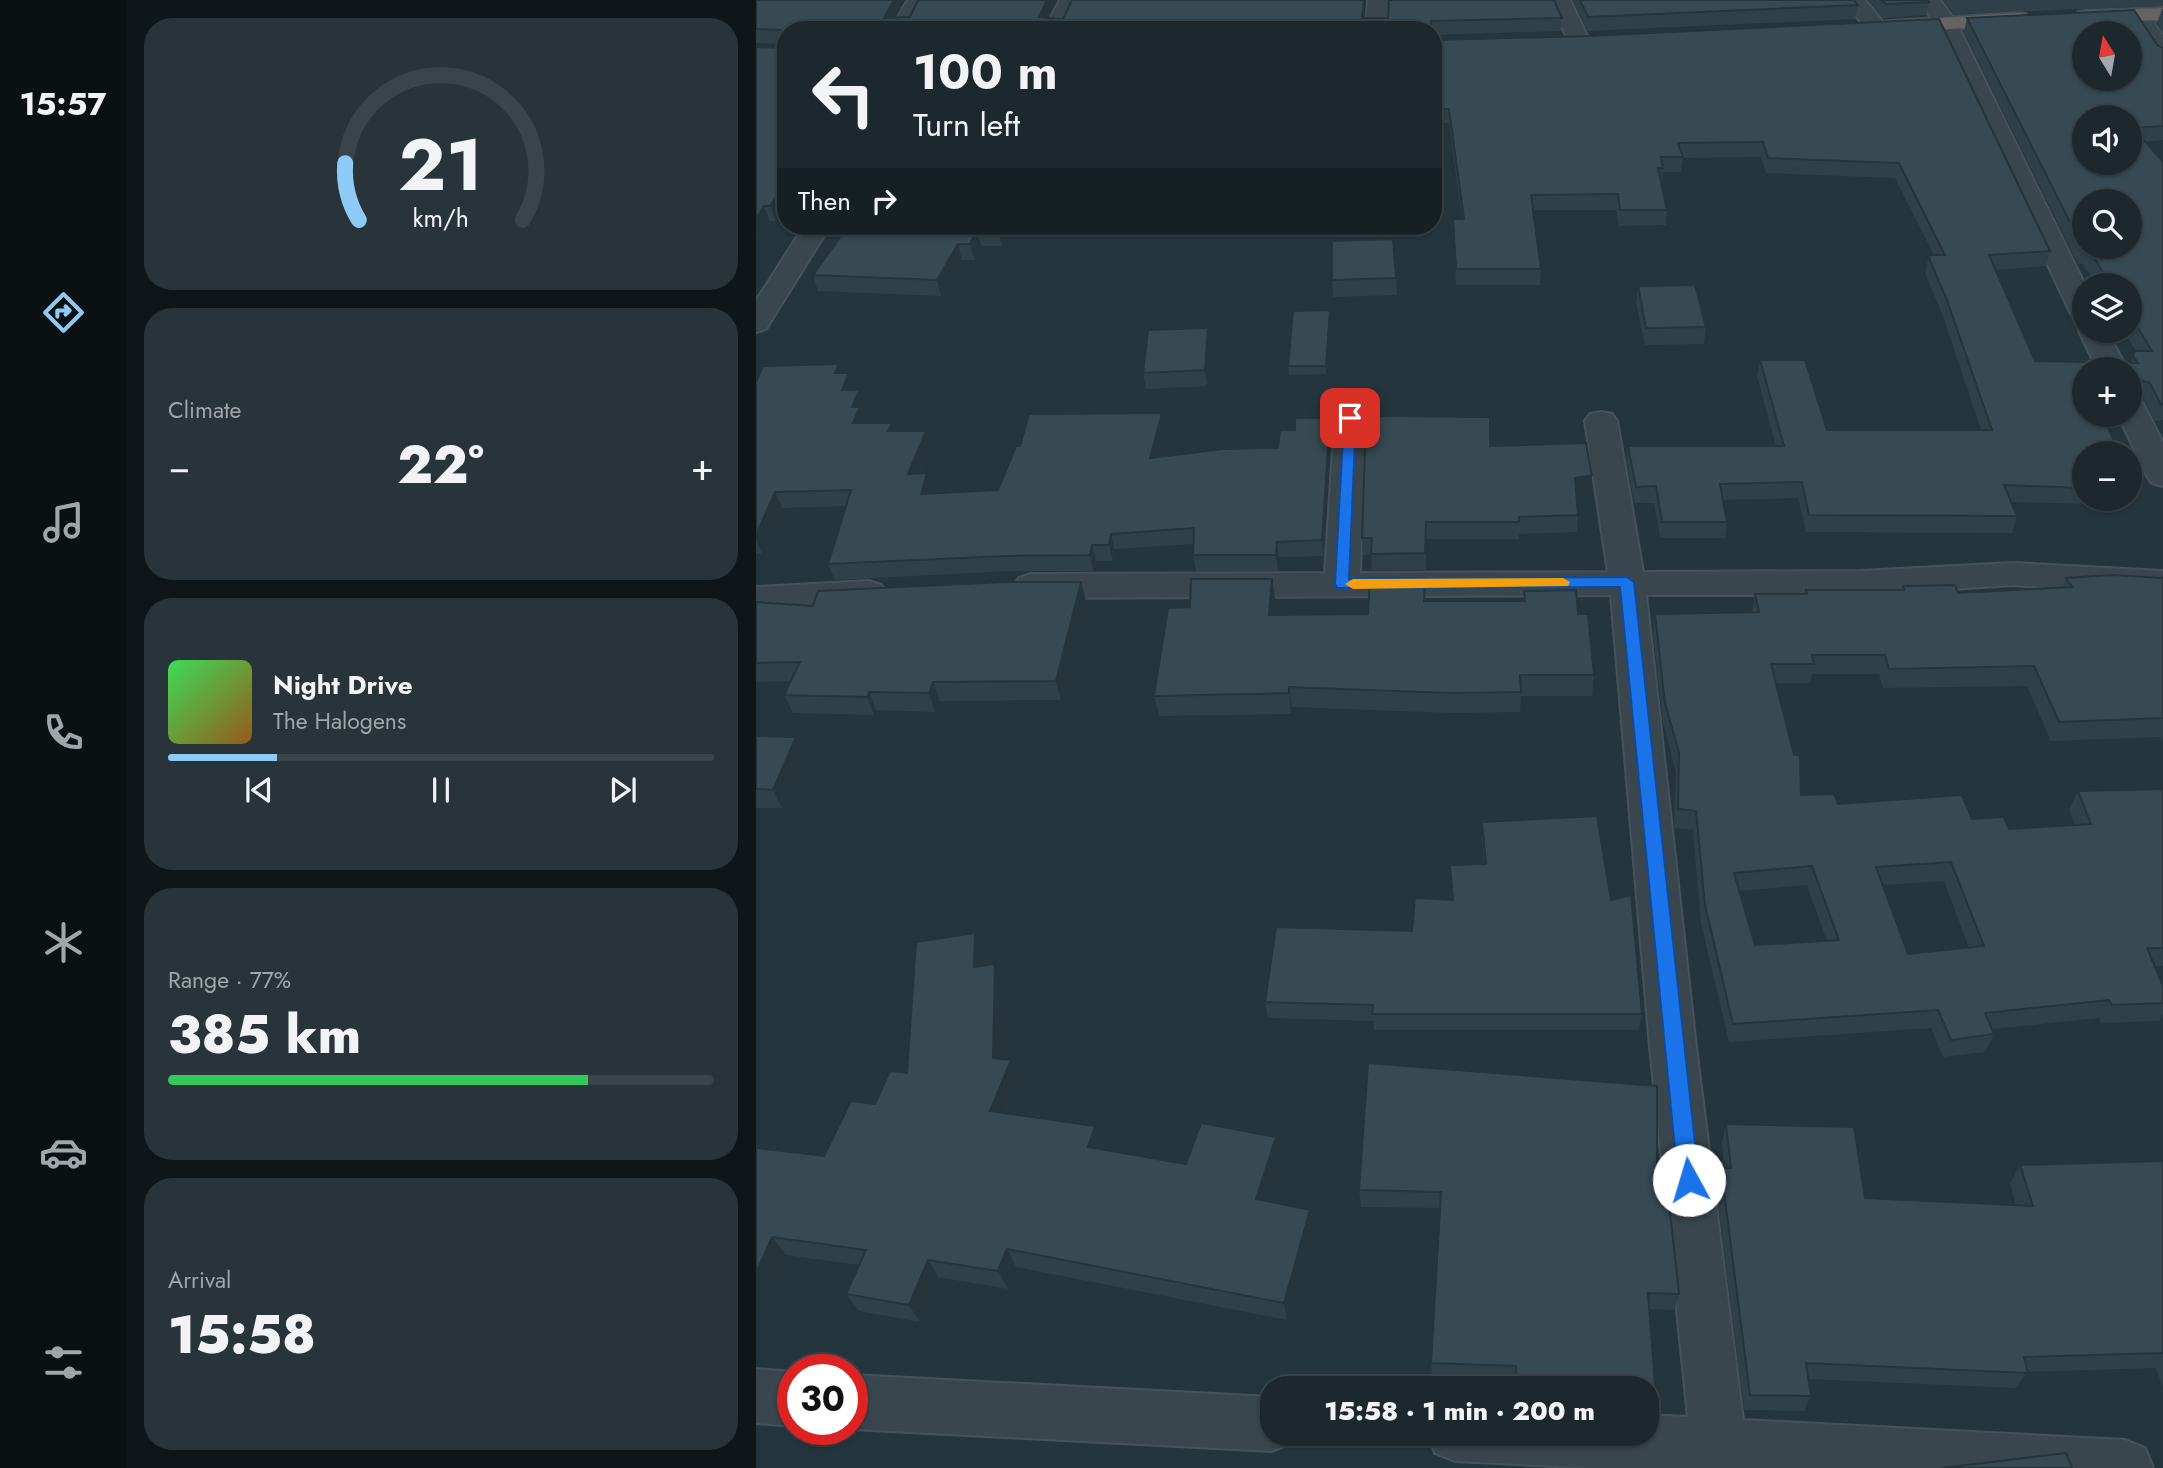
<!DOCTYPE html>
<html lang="en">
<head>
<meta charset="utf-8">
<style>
  :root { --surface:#1c282e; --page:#29343a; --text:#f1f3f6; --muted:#a0a6aa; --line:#3a444a; --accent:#8ecaf6 }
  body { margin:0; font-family:Jost,sans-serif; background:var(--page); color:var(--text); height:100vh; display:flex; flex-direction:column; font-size:26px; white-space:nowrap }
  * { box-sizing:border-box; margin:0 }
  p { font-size:23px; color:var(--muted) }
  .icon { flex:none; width:38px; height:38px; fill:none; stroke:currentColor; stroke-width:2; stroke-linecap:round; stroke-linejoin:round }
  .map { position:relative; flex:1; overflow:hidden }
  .drawer { display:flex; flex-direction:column; gap:18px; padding:18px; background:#0f1619; width:630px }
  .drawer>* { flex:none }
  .top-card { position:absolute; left:21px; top:21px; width:665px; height:214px; border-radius:28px; box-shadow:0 2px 5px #0004,0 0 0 2px var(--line); background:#1c282e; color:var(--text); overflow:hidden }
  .needle { width:46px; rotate:349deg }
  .controls { position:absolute; left:1316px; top:21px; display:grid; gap:14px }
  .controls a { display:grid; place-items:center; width:70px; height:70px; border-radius:50%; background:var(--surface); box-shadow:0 2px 5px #0004,0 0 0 2px var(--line); font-size:35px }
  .speed { position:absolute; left:21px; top:1354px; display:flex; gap:14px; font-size:35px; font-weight:700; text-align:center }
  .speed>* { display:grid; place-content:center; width:91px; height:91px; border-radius:50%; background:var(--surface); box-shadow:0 2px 5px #0004,0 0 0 2px var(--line); line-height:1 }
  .speed .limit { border:10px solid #d22; background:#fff; color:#111 }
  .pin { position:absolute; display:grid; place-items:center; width:60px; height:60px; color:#fff; margin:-30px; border-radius:14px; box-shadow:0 4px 10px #0006 }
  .me { position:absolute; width:77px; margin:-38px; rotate:354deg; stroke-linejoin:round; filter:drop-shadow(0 0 5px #0008) }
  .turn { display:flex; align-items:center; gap:24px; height:147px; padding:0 21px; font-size:32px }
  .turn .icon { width:91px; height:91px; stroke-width:2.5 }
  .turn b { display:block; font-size:49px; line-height:60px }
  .then { display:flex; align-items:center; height:66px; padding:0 21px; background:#0003; gap:14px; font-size:26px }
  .big { font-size:52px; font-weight:800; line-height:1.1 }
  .drawer .tile { flex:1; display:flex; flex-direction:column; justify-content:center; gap:10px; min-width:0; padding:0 24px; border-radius:28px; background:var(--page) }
  .drawer .dial { align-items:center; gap:0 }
  .dial svg { height:182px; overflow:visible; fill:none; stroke:var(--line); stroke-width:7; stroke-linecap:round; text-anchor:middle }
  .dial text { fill:var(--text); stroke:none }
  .song { display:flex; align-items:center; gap:21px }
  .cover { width:84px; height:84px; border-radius:10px; background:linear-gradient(135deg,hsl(130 70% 55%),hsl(30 70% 35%)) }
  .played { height:7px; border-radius:4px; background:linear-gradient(90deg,var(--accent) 20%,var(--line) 20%) }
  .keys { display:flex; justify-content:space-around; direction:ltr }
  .heat { display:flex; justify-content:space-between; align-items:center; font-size:38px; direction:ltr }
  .charge { height:10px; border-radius:5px; background:linear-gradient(90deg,#34c759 77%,var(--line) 0) }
  .trip { position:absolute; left:504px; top:1376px; width:399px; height:70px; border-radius:28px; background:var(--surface); box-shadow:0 2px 5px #0004,0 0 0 2px var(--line); font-weight:800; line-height:70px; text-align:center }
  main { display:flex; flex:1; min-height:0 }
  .dock { display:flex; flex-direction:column; width:126px; justify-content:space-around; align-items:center; background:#0b1012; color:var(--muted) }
  .dock .icon { width:49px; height:49px }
  .dock .active { color:var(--accent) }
  .dock b { font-size:32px; color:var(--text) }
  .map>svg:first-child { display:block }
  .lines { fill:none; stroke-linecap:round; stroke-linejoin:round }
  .minor-casing { stroke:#45525a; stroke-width:4 }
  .trunk-casing { stroke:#445159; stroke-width:4 }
  .minor { fill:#39464e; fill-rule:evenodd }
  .trunk { fill:#666462; fill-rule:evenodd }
  .wall { fill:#2f4048; fill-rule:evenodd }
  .shaded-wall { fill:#26343b }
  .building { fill:#374a54; stroke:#26343b; stroke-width:2; fill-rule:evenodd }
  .route { fill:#1a73e8; stroke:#114b97; stroke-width:2 }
  .slow { fill:#f59e0b }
</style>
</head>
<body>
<main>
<nav class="dock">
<b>15:57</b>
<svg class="icon active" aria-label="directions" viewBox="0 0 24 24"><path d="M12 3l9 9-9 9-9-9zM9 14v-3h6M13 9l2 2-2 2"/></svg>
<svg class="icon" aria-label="music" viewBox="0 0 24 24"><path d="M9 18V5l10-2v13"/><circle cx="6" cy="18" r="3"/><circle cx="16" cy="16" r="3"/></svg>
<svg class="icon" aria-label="phone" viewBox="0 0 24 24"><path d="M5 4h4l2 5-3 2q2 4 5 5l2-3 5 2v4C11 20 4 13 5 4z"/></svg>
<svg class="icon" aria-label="climate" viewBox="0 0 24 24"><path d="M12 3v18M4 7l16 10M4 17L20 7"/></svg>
<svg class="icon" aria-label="car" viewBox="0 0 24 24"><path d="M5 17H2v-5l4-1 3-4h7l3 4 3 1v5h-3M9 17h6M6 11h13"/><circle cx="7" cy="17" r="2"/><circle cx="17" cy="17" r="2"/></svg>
<svg class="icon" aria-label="filters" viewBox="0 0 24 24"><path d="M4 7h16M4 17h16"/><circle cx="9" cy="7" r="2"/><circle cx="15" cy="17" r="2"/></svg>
</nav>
<section class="drawer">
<div class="tile dial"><svg viewBox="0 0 100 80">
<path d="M14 69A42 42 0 1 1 86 69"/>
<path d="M14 69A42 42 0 0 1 8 44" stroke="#8ecaf6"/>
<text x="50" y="56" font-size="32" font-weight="700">21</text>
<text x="50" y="72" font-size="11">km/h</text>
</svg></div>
<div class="tile"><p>Climate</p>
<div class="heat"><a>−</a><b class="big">22°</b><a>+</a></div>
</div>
<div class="tile">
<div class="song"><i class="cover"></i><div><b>Night Drive</b><p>The Halogens</p></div></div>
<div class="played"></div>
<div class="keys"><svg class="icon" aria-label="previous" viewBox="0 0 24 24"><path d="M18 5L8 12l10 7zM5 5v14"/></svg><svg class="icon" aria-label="pause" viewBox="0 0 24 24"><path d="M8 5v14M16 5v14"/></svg><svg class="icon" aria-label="next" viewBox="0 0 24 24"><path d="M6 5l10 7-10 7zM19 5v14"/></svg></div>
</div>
<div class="tile"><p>Range · 77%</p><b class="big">385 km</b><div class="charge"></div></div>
<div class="tile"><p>Arrival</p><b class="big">15:58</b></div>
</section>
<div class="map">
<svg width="1407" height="1468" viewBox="0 0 1407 1468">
  <rect width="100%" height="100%" fill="#25353e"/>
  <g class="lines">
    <g class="minor-casing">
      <path id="minor" d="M152,0H172L155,30H133Z
        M304,0H324L310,30H288Z
        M612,0H632L631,30H609Z
        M794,0H814L834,42L831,47H815Z
        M1088,0H1109L1132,28L1129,33H1113Z
        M1163,0H1184L1200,22L1329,285L1328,320L1318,318L1314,312L1178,22Z
        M1391,9L1399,10L1402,15L1398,23L1407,37V61L1399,59L1376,23L1383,10Z
        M48,226H74L10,329L0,332V301Z
        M1327,325L1328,331H1351L1371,369H1341L1323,331Z
        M1374,398L1385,400L1407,443V486L1396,483L1391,476L1362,415H1374Z
        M594,409L605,411L609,418L604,573L852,572L829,421L834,414L845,412L856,414L861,421L887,572L1104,571L1257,563L1407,571V595L1257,585L1104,595H890L940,1047L987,1420L1369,1440L1389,1448L1397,1468H839L699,1461L679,1453L672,1433H891V1415L932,1417L894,1047L855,595L275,598L263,594L258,586L263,578L275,574L569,573L579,418L583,411Z
        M113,581L125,585L131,593L125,601L113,605L0,611V587Z
        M0,1369L37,1372V1426L0,1423Z
        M96,1375L516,1397V1433H540L535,1443L516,1451L96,1429Z"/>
    </g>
    <g class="trunk-casing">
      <path id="trunk" d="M1407,8V20L1330,23L1322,22L1319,17L1322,12L1330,11Z
        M1262,13L1270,14L1273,19L1270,24L1134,33L1126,32L1123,27L1126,22L1134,21Z"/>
    </g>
    <use href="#minor" class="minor"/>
    <use href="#trunk" class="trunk"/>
  </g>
  <path class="wall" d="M0,0H149L139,18L154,17L162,0H301L292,17L307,19L316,0H610L608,18H806L805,31L677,35V30H30V205L20,221H14L0,244L27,44L0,43Z
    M817,0H1098L1102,5L1099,19L831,31Z
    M1112,0H1172L1173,2L1170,15L1127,18Z
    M1186,0H1407V6L1198,14Z
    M1406,9H1407V33L1401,23Z
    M1211,18L1402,46L1407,48V140L1389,142L1407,162V420L1399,421L1387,399L1378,396L1374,406V369L1328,415H1365L1362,422H1351L1328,453V499H1374V478L1378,489L1372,505L1255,502L1261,516L1256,533L1050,532L1042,498L967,500L971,522L969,538H904L898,503H878L871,463L872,446H1020L1001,376L1004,360L1071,430H1225L1187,316L1169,273L1173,255H1178L1139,178L1010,173L1005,157L927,158L925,172H907L906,183L911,210L910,225L863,226L860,210H777L785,269L784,285H700L697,219H706L693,123L677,124V40L832,36L1183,19L1294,251L1290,266L1240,270L1279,361L1374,363L1379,351H1380L1368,331H1374V285H1340L1327,264H1322L1208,32Z
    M92,226H254L246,246H225L219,260H206L185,296L62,291L57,275Z
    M640,278L641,295L577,297L576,280Z
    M882,286L950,327L948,344L889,345L880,302Z
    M574,310L575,318L570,374L533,375L532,366Z
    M452,328L454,344L451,386L390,389L387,373Z
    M86,373H93L98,390L109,405L106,413L109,423H136L139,431H170L174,446L164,473L176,489L175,493L242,490L264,446L406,413L408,428L401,457L522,448L539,430L574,418L575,433L567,556L523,557L522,571H440L437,555V544L358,549L357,561H340L337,571H254L79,580L72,564L90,506L26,508L6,553L0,554V382Z
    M734,446L836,475L835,492L821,494L822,515L821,532L763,534V539H670V570H616L615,554L607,555L606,538Z
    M1310,578H1407V741L1404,737L1295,741L1271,686L1127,688L1123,674H1056L1054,683H1020L1045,795L1082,804L1216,819L1253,829L1319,825L1313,810L1322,791L1407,789V966H1399L1407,986V1015L1403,1021L1345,1023L1343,1018L1236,1029L1238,1034L1229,1052L1187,1057L1175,1028L973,1042L945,923L937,830L918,828L920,772L907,722L897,633L899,614L996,612L999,594H1049L1050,590H1146L1147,586L1202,593L1307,587ZM1188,881L1213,948L1152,954L1126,885ZM1051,885L1071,941L999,945L983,891Z
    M516,579L519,599L517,615L612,614L669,601H768V591L822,614L838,675L836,696H765L764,712L696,713L536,707L535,714L403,716L398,696L434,607Z
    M330,600L305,700L184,701L179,712L120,710L118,715L37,713L28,695L35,681L0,682V602L57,606Z
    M0,736L40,737L49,756L26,808H0Z
    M726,822L855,900L886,1014L883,1030H618L617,1021L512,1018L509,1002L656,931L696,900L694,865L728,864L726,839Z
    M227,953V965L239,964L247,984L246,1059L255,1060L263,1080L250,1113L339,1126L346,1145L345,1149L430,1164L520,1137L524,1156L509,1201L554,1210L557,1228L531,1320L260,1267L252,1289L182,1277L164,1322L103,1311L90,1294L103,1265L30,1255L0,1321V1148L68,1156L119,1104L151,1073Z
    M970,1124L1109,1198L1260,1206L1254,1183L1264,1165L1407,1161V1388L1400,1368L1271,1372L1260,1388L1053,1379L1055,1396L1048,1411L988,1410L960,1186L965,1168H968L966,1142Z
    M901,1167L923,1294L918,1310L893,1309L900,1398L896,1413H891V1415V1388H759V1381L676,1378L675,1363L684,1208L605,1207L603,1190Z"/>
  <path class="shaded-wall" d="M138,0H149L133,30L128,18Z
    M291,0H301L286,30L283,17Z
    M608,0H610L607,30L606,18Z
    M27,186L30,194V205L20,221L14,206Z
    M8,206L14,221L0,244V219Z
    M244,226H254L246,246L242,230Z
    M221,230L225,246L219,260L214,244Z
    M202,244L206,260L185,296L181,280Z
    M574,310L575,318L570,374V366Z
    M452,328L454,344L451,386L449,370Z
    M83,364L89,380L79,373Z
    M93,373L98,388L91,405L86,390Z
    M103,390L109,405L106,413L109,422L102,439L97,423L96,407Z
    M1378,396L1374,406V397Z
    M406,413L408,428L397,473L394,458Z
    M574,418L575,433L567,556L566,540Z
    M136,423L141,438L132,431Z
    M170,431L174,446L157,490L152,474Z
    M171,473L176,489L170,509L165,494Z
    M836,475L835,492L818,495L819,478Z
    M19,492L26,508L6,553L0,540V535Z
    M355,534L358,549L357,561L353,545Z
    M521,542L523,557L522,571L520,555Z
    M336,545L340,561L337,571L334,555Z
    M516,579L519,599L515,636L513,615Z
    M325,582L330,600L305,700L300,681Z
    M177,682L184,701L179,712L173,693Z
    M533,687L536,707L535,714L533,693Z
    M113,692L120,710L118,715L111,697Z
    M40,737L49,756L26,808L17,790Z
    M219,933L227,953L226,987L218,967Z
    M239,964L247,984L246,1077L237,1058Z
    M255,1060L263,1080L243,1129L234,1111Z
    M339,1126L346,1145L339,1165L332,1147Z
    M520,1137L524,1156L504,1218L500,1199Z
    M554,1210L557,1228L531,1320L528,1303Z
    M16,1237L30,1255L0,1321V1273Z
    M251,1249L260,1267L252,1289L242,1271Z
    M172,1260L182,1277L164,1322L153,1305Z"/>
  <path class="building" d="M0,0H138L128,18L154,17L162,0H291L283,17L307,19L316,0H608L606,18H632L633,0H798L806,18L675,21V30H30V187L27,186L14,206H8L0,219V47L27,48V30L0,29Z
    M824,0H1098L1102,5L832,17Z
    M1126,0H1172L1173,2L1130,4Z
    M1378,10L1402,46L1407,48V126L1377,128L1407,162V404L1405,405L1394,383L1381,379L1378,382V396L1374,397V369H1328V415H1347L1363,453H1328V488L1248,485L1261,516L1053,515L1046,482L964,484L971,522H906L900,486L880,487L872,446H1028L1004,360H1049L1071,430H1236L1191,300L1173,258V255H1189L1143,163L1012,158L1007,142L922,143L927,157H905L907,168H902L911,210H864L862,194L775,195L785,269H700L697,219H708L693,109H677V40L832,36L1183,19L1294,251L1233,255L1279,361L1382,363L1377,356L1379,351H1396L1374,315V285H1355L1332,248H1327L1211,18ZM1328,33H1374V79H1328ZM1328,117H1374V163H1328ZM1328,201H1374V247H1328Z
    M92,226H244L242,230H221L214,244H202L181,280L57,275Z
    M637,239L640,278L576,280V241Z
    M939,285L950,327L890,328L882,286Z
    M574,310L570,366H532L537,311Z
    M452,328L449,370L387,373L392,330Z
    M83,364L79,373H93L86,390H103L96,407H104L97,423H136L132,431H170L152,474L171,473L165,494L242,490L260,446H264L273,414L406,413L394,458L467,449L522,448L524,430H539V418H574L566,540L521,542L520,555H437L438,528L355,534L353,545H336L334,555L249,556L72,564L95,490L19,492L0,535V382L7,366Z
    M610,416L734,417V446L830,443L836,475L819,478L822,515L763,517V522H670L669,553L615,554L616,538H606Z
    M1374,478L1378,489H1374Z
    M1356,575L1407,578V718L1303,722L1278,666L1133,669L1129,655H1056L1058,664H1015L1038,755H1044L1045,795L1078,794L1082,804L1206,795L1216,819L1248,817L1253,829L1335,824L1322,791L1407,789V948H1391L1407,986V1003L1356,1005L1353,1000L1229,1013L1238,1034L1195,1040L1182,1010L977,1024L949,905L940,811L922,809L923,753L909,703L899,614L1003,612L999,594H1051L1050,590H1148L1147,586L1199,585L1202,593L1316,587L1310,578ZM1195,862L1228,946L1152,954L1120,867ZM1056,866L1083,940L999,945L978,873Z
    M614,578H669L668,601H769L768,591L820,590L822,614H832L838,675H764L765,692L695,693L533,687V693L398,696L412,608L434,607L435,579H516L513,615L612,614Z
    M249,582H325L300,681L177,682L173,693L113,692L111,697L28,695L44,662L0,663V602L57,606L62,591Z
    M0,736L40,737L17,790L0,789Z
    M841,816L855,900L875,895L886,1014H616L617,1005L509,1002L520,927L656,931L659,898L697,900L694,865L730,864L726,822Z
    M219,933L218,967L239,964L237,1058L255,1060L234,1111L339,1126L332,1147L430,1164L445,1123L520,1137L500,1199L554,1210L528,1303L251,1249L242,1271L172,1260L153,1305L90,1294L110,1250L16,1237L0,1273V1148L68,1156L95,1101L119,1104L134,1071L151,1073L160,942Z
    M612,1063L901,1086V1167H909L923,1294L892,1293L900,1398L893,1399L892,1410H891V1388H761L760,1366L675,1363L685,1192L603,1190Z
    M970,1124L1098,1127L1109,1198L1277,1206L1264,1165L1407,1161V1353L1268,1357L1272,1373L1050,1363L1055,1396L994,1395L965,1168H975Z
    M1310,1453L1316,1468H1186Z"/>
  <path class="route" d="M594,414L600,418L593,579L871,577L878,582L943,1180L940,1187L933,1190L925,1187L922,1180L864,587L581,588L579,584L588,418Z"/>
  <path class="slow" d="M807,578L814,582L812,586L597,589L589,584L597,579Z"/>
</svg>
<div class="controls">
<a><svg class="needle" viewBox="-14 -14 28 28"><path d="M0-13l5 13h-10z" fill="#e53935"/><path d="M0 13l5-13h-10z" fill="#a0a6aa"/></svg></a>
<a><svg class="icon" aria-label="sound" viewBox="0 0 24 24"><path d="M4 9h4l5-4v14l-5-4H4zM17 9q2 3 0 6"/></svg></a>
<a><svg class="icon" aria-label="search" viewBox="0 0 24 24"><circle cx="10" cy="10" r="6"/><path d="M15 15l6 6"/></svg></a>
<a><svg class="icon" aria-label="layers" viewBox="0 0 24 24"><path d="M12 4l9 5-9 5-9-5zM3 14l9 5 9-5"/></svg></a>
<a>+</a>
<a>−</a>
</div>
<div class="speed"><div class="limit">30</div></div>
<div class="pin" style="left:594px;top:418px;background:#d93025"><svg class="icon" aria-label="arrive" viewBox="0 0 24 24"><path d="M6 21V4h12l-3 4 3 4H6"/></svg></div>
<svg class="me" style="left:933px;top:1180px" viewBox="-20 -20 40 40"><circle r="19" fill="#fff"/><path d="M0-13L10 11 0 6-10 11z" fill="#1a73e8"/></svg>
<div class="trip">15:58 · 1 min · 200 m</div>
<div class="top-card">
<div class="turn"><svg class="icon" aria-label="left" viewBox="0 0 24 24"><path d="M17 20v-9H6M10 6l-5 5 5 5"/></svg><div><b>100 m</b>Turn left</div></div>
<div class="then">Then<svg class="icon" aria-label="right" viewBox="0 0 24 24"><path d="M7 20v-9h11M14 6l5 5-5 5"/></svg></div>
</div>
</div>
</main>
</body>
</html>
